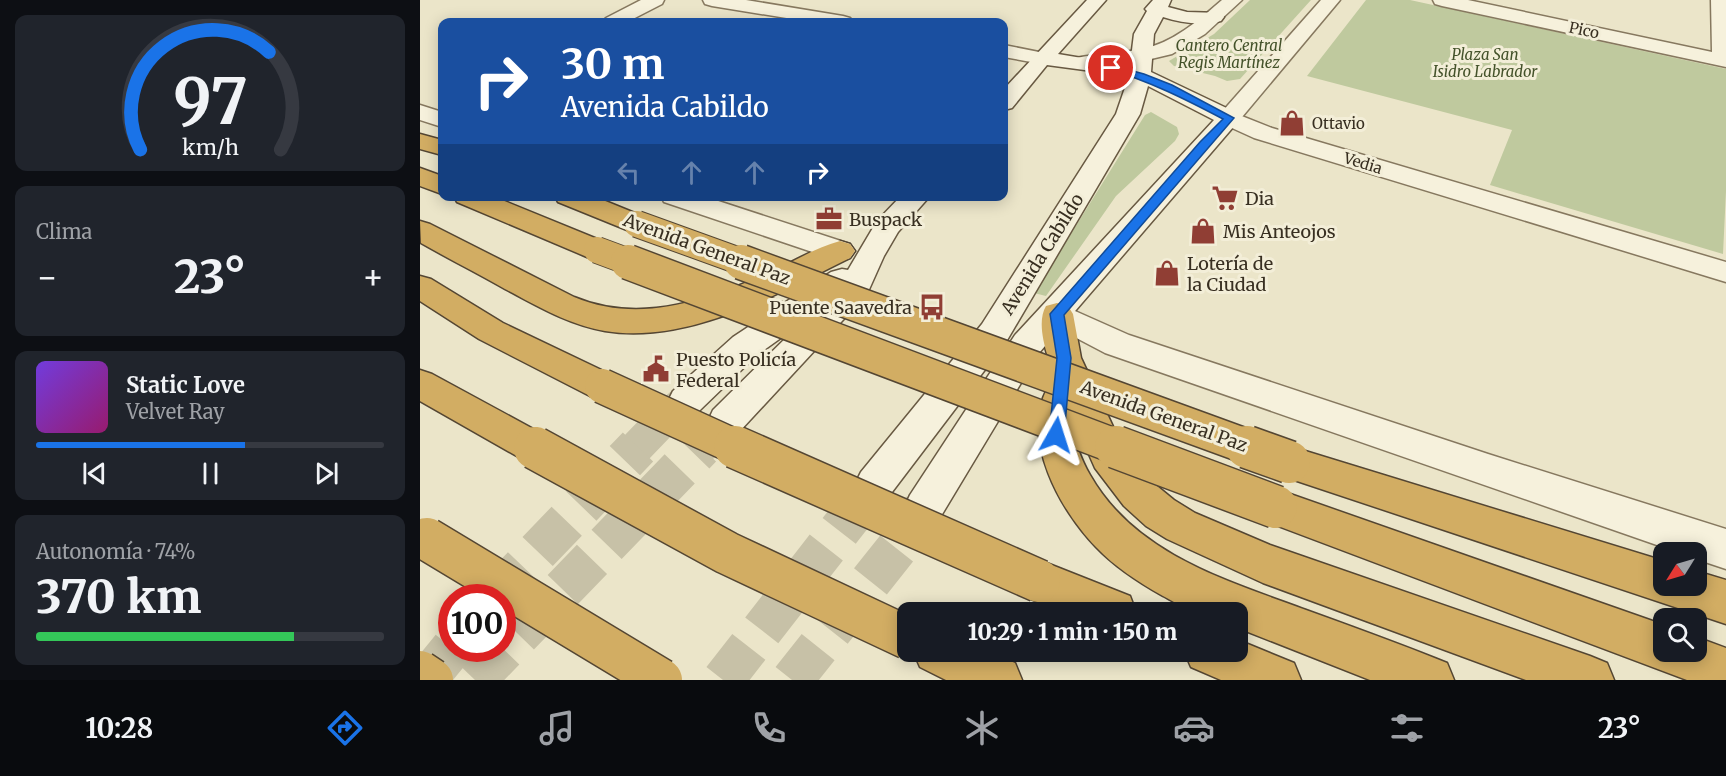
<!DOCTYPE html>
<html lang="es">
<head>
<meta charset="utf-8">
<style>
  :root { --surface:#171b24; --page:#20242c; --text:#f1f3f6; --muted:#9ea1a6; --line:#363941; --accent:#1a73e8 }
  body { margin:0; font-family:Merriweather,serif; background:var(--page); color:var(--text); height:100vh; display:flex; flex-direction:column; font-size:22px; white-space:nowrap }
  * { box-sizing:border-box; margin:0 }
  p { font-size:20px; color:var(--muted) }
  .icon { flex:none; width:33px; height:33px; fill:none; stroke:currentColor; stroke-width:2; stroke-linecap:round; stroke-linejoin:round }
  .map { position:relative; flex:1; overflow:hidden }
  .sheet { display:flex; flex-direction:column; gap:15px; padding:15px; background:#0d0f14; width:420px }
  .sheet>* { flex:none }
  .hud { position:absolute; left:18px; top:18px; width:570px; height:183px; border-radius:12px; box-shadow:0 3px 15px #0003; background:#1a4fa0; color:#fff; overflow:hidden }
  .needle { width:39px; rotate:233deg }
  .tools { position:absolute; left:1233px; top:542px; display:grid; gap:12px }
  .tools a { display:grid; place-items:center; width:54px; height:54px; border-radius:12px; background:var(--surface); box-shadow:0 3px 15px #0003; font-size:30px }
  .speed { position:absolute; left:18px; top:584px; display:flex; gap:12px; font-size:30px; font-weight:700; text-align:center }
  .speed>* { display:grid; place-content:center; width:78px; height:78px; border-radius:50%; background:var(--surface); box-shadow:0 3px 15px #0003; line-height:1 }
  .speed .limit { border:9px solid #d22; background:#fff; color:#111 }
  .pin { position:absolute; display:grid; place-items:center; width:51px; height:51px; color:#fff; margin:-26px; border:3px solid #fff; border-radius:50%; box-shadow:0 2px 6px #0007 }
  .me { position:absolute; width:66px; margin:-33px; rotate:6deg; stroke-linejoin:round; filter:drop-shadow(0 0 4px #0008) }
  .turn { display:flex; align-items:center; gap:21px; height:126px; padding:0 24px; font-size:27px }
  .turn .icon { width:78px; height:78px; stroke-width:2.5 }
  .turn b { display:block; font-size:42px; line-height:51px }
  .lanes { display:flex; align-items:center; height:57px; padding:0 24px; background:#0003; justify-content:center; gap:30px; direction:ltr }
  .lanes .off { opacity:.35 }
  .big { font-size:45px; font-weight:800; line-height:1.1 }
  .sheet .widget { flex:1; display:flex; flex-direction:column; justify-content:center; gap:9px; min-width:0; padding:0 21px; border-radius:12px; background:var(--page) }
  .sheet .dial { align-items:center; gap:0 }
  .dial svg { height:156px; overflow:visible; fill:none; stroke:var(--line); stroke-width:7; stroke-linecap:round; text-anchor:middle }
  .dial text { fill:var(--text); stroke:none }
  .song { display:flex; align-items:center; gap:18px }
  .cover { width:72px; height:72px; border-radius:9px; background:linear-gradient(135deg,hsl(260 70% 55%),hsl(320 70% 35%)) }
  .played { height:6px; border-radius:3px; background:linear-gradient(90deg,var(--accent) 60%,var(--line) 60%) }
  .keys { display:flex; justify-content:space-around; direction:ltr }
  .heat { display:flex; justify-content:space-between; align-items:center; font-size:33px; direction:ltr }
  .charge { height:9px; border-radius:4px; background:linear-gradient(90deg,#34c759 74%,var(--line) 0) }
  .trip { position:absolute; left:477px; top:602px; width:351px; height:60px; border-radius:12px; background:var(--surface); box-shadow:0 3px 15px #0003; font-weight:800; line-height:60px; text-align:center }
  .menu { display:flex; height:96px; justify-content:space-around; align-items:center; background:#090b0e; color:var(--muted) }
  .menu .icon { width:42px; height:42px }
  .menu .active { color:var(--accent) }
  .menu b { font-size:27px; color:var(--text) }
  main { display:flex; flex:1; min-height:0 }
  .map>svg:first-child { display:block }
  .green { fill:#bfc99e }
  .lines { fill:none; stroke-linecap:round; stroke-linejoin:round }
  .secondary-tunnel-far1 { stroke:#c7c1a7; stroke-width:34; stroke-dasharray:34 16; stroke-linecap:butt }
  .secondary-tunnel { stroke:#c7c1a7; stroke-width:42; stroke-dasharray:42 21; stroke-linecap:butt }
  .minor-casing { stroke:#86785f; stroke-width:3 }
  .tertiary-casing { stroke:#86785f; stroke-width:3 }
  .secondary-casing { stroke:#685942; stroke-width:3 }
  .motorway-casing { stroke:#544633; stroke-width:3 }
  .minor { fill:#f6f1dc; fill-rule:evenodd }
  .tertiary { fill:#f6f1dc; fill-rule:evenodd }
  .secondary { fill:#f6f1dc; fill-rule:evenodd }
  .motorway { fill:#d2ad63; fill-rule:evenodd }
  .motorway-bridge-far2-casing { stroke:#544633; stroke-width:28; stroke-linecap:butt }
  .motorway-bridge-far1-casing { stroke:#544633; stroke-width:37; stroke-linecap:butt }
  .motorway-bridge-casing { stroke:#544633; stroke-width:45; stroke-linecap:butt }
  .motorway-bridge-far2 { stroke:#d2ad63; stroke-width:26 }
  .motorway-bridge-far1 { stroke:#d2ad63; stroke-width:34 }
  .motorway-bridge { stroke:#d2ad63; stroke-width:42 }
  .route { fill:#1a73e8; stroke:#114b97; stroke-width:1.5 }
  .labels { text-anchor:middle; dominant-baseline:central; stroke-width:6; stroke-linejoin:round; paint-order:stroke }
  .far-street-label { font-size:15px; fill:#382f21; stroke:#f3eed8 }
  .far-park-label { font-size:15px; font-style:italic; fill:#44522a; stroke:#f3eed8 }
  .far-poi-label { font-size:15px; fill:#382f21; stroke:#f3eed8; text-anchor:start }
  .poi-label { font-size:18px; fill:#382f21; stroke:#f3eed8; text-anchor:start }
  .street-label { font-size:18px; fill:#382f21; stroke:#f3eed8 }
</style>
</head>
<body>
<main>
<section class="sheet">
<div class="widget dial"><svg viewBox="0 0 100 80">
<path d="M14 69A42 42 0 1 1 86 69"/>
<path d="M14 69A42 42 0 0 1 80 19" stroke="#1a73e8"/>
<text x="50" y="56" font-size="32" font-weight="700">97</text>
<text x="50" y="72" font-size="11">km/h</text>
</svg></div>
<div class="widget"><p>Clima</p>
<div class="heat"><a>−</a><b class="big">23°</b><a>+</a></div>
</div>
<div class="widget">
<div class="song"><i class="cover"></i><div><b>Static Love</b><p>Velvet Ray</p></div></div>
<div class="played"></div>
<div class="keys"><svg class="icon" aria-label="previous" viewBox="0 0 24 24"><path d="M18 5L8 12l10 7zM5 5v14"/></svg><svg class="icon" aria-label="pause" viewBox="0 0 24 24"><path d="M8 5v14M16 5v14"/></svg><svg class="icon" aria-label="next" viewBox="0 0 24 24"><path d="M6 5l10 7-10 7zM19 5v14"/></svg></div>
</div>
<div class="widget"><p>Autonomía · 74%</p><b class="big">370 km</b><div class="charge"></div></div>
</section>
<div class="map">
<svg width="1306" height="680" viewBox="0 0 1306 680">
  <rect width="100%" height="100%" fill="#ebe5c9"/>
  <path class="green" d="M830,0H891L820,79L807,81L795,76L754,66L749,61L794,34Z
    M946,0H990L1306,69V191L1303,254L1070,185L1092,130L887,76Z
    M731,112L757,127L759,134L755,141L696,196L626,296L614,293L725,115Z"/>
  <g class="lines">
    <path class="secondary-tunnel-far1" d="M216,448L242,421L266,401
      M280,448L306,421"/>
    <path class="secondary-tunnel" d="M74,597L218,447
      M6,680L32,648
      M55,680L281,447
      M303,680L455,485
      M372,680L481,543L504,508"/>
    <g class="minor-casing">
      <path id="minor" d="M221,0H244L242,4L207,22H183L186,18Z
        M283,0H326L423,16L430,18L433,22H391L292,6L285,4Z
        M1013,0H1048L1292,52L1291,0H1306V67L1022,6L1015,4Z
        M584,45L629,54L633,58L629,62L622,64L584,57Z
        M0,105L22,112V127L0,120Z
        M809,111L852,128L1306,262V282L834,138L801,123L797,118L801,113Z
        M241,196H283L430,244L435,251L430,258L420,261L410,258L244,202Z"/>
    </g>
    <g class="tertiary-casing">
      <path id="tertiary" d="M802,0H822L785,34L752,54L710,64L664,69L656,68L653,63L656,58C678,53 700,54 722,49C753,43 779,20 802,0Z
        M901,0H920L817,123L809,125L801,123L797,118L801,113Z
        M637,303L709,335L1068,454L1306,529V569L1276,559V552H1257L685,353L626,322L621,314L626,306Z"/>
    </g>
    <g class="secondary-casing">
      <path id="secondary" d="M667,0H686L638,54L710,66L714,34L727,11L725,9L733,0H751L748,7L767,12L801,13L804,17L801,21C781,26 762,23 743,17L734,34L731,72L817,113L821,118L619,353L518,521L504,526L490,521L484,508L490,495L595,335L794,120L728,86L720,114L586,342L469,496L455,501L441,496L435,484L441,472L562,324L696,114L708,79L672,71L627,65L592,108L584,110V89Z
        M481,196H510L478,232L464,256L447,294L319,432L306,436L293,432L288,421L293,410L379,325L337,355L279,411L266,415L253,411L248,401L253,391L313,337L411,272L422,269L428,270L457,221Z"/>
    </g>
    <g class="motorway-casing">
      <path id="motorway" d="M0,134L22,140V155L0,149Z
        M0,168L22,176V194L0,186Z
        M34,196H72L187,243L192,250L187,257L177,260L167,257L37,202Z
        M135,196H173L227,218L231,224L227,230L217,233L207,230L138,202Z
        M0,221L10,224L154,297C223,326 293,298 357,269C378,259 398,247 420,241L430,244L435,251L430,258C359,293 268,345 185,331C149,325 117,306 85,289C57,273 29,259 1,243Z
        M0,276L11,279L83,323L194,376L199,386L194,396L182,400L170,396L59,339L0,301Z
        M637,303L648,306L653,314L661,358L702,446L732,482L754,500L775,513L850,545L1170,656L1187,663L1194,680H1106L843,583L747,539L726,526L704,506L675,468L655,423C653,441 661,459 670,475C715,554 805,580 886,610C933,627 980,644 1027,663L1034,680H950L818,628V612C805,612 788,615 776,612C765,609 753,601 743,596C718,582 695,567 676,547C640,510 601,439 627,389L639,385C630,365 614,326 626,306Z
        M0,370L12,374L128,437L134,448L128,459L115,464L102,459L0,401Z
        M869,446L1244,561V585H1276V571L1306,580V624L856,474L850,462L856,450Z
        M856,489L1244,625V651H1276V637L1306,648V680H1267L842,520L836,507L842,494Z
        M619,560L710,596L716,612H642L604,596L597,581L604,566Z
        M818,640L874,663L881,680H801L771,667L764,651H818Z
        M493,651H568L595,663L602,680H526L500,667Z"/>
    </g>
    <use href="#minor" class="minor"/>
    <use href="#tertiary" class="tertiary"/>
    <use href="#secondary" class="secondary"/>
    <use href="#motorway" class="motorway"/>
    <g class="motorway-bridge-far2-casing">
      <path id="motorway-bridge-far2" d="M217,224L325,263
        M177,250L212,263"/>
    </g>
    <g class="motorway-bridge-far1-casing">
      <path id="motorway-bridge-far1" d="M208,262L700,448
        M321,262L831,448
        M182,386L318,448"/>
    </g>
    <g class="motorway-bridge-casing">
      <path id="motorway-bridge" d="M315,447L619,581
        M696,447L856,507
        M827,447L869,462
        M115,448L307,553L488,638
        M7,539L241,680
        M0,672L12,680"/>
    </g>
    <use href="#motorway-bridge-far2" class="motorway-bridge-far2"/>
    <use href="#motorway-bridge-far1" class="motorway-bridge-far1"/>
    <use href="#motorway-bridge" class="motorway-bridge"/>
  </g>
  <path class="route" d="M691,65L724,74L752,85L814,118L644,315L651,358L644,435L642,439L636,441L631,439L629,435L637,358L630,314L780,142L803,119C765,99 729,81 688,69L687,68Z"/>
  <defs>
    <g id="shop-bare" transform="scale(2.07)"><path d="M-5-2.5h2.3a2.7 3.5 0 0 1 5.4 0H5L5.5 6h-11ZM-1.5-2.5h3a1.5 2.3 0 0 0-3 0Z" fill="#903e34" stroke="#f3eed8" stroke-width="2.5" paint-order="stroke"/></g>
    <g id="supermarket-bare" transform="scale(2.07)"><path d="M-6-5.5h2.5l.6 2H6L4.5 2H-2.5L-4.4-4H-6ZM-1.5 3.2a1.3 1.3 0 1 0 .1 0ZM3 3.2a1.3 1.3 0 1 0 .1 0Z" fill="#903e34" stroke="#f3eed8" stroke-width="2.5" paint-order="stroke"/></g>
    <g id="office-bare" transform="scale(2.07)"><path d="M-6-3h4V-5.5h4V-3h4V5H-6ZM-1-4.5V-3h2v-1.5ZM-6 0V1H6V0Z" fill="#903e34" stroke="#f3eed8" stroke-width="2.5" paint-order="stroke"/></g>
    <g id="bus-bare" transform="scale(2.07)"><path d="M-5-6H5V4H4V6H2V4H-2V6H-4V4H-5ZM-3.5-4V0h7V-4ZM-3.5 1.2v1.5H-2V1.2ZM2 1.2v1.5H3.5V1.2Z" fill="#903e34" stroke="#f3eed8" stroke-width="2.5" paint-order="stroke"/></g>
    <g id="civic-bare" transform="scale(2.07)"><path d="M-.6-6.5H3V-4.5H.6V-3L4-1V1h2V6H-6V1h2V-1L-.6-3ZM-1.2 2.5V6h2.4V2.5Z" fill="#903e34" stroke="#f3eed8" stroke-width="2.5" paint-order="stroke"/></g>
  </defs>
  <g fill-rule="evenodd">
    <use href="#shop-bare" x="872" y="123"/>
    <use href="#supermarket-bare" x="805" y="198"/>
    <use href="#office-bare" x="409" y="219"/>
    <use href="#shop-bare" x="783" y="231"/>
    <use href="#shop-bare" x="747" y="273"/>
    <use href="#bus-bare" x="512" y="307"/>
    <use href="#civic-bare" x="236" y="369"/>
  </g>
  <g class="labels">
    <g class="far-street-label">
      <text transform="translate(1164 30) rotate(12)">Pico</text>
      <text transform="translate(943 163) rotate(17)">Vedia</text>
    </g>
    <g class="far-park-label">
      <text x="809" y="45">Cantero Central<tspan x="809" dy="17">Regis Martínez</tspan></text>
      <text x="1065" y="54">Plaza San<tspan x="1065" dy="17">Isidro Labrador</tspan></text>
    </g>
    <g class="far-poi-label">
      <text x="892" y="123">Ottavio</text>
    </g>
    <g class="poi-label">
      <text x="825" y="198">Dia</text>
      <text x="429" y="219">Buspack</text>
      <text x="803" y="231">Mis Anteojos</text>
      <text x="767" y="263">Lotería de<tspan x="767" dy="21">la Ciudad</tspan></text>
      <text x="492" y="307" text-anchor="end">Puente Saavedra</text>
      <text x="256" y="359">Puesto Policía<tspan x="256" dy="21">Federal</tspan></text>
    </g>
    <g class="street-label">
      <text transform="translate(287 249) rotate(20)">Avenida General Paz</text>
      <text transform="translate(622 254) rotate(-58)">Avenida Cabildo</text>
      <text transform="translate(744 416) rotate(20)">Avenida General Paz</text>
    </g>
  </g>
</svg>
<div class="tools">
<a><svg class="needle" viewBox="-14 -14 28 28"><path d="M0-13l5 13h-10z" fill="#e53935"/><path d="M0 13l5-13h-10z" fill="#9ea1a6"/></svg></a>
<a><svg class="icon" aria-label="search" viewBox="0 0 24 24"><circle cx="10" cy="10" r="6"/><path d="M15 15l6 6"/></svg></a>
</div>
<div class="speed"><div class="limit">100</div></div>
<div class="pin" style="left:691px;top:68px;background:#d93025"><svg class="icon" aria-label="arrive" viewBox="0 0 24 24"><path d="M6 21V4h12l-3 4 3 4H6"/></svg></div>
<svg class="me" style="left:636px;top:435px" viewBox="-20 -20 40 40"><path d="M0-17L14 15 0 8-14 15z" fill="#1a73e8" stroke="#fff" stroke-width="4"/></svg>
<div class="trip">10:29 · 1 min · 150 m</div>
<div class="hud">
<div class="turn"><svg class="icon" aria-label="right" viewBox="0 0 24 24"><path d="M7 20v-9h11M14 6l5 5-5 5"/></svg><div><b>30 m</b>Avenida Cabildo</div></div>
<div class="lanes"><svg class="icon off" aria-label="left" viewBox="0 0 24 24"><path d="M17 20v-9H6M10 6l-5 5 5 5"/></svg><svg class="icon off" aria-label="ahead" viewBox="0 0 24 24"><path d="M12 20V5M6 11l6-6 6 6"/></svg><svg class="icon off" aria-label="ahead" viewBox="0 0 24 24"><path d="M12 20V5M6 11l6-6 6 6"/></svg><svg class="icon" aria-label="right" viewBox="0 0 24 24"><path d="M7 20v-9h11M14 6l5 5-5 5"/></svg></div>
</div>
</div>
</main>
<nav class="menu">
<b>10:28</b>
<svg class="icon active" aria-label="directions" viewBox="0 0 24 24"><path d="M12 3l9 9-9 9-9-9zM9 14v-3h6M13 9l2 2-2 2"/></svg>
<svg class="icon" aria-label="music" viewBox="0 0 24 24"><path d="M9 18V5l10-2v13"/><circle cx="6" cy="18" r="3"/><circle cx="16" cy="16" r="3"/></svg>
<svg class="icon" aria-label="phone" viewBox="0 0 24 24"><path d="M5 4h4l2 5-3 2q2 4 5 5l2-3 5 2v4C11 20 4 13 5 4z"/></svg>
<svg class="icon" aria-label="climate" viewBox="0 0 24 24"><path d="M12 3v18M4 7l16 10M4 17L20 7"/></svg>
<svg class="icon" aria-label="car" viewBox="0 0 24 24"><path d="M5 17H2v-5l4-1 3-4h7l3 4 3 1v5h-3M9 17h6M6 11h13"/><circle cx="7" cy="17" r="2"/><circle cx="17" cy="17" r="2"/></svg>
<svg class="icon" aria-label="filters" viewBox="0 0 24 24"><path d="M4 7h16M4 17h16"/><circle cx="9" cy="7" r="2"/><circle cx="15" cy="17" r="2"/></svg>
<b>23°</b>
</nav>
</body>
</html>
